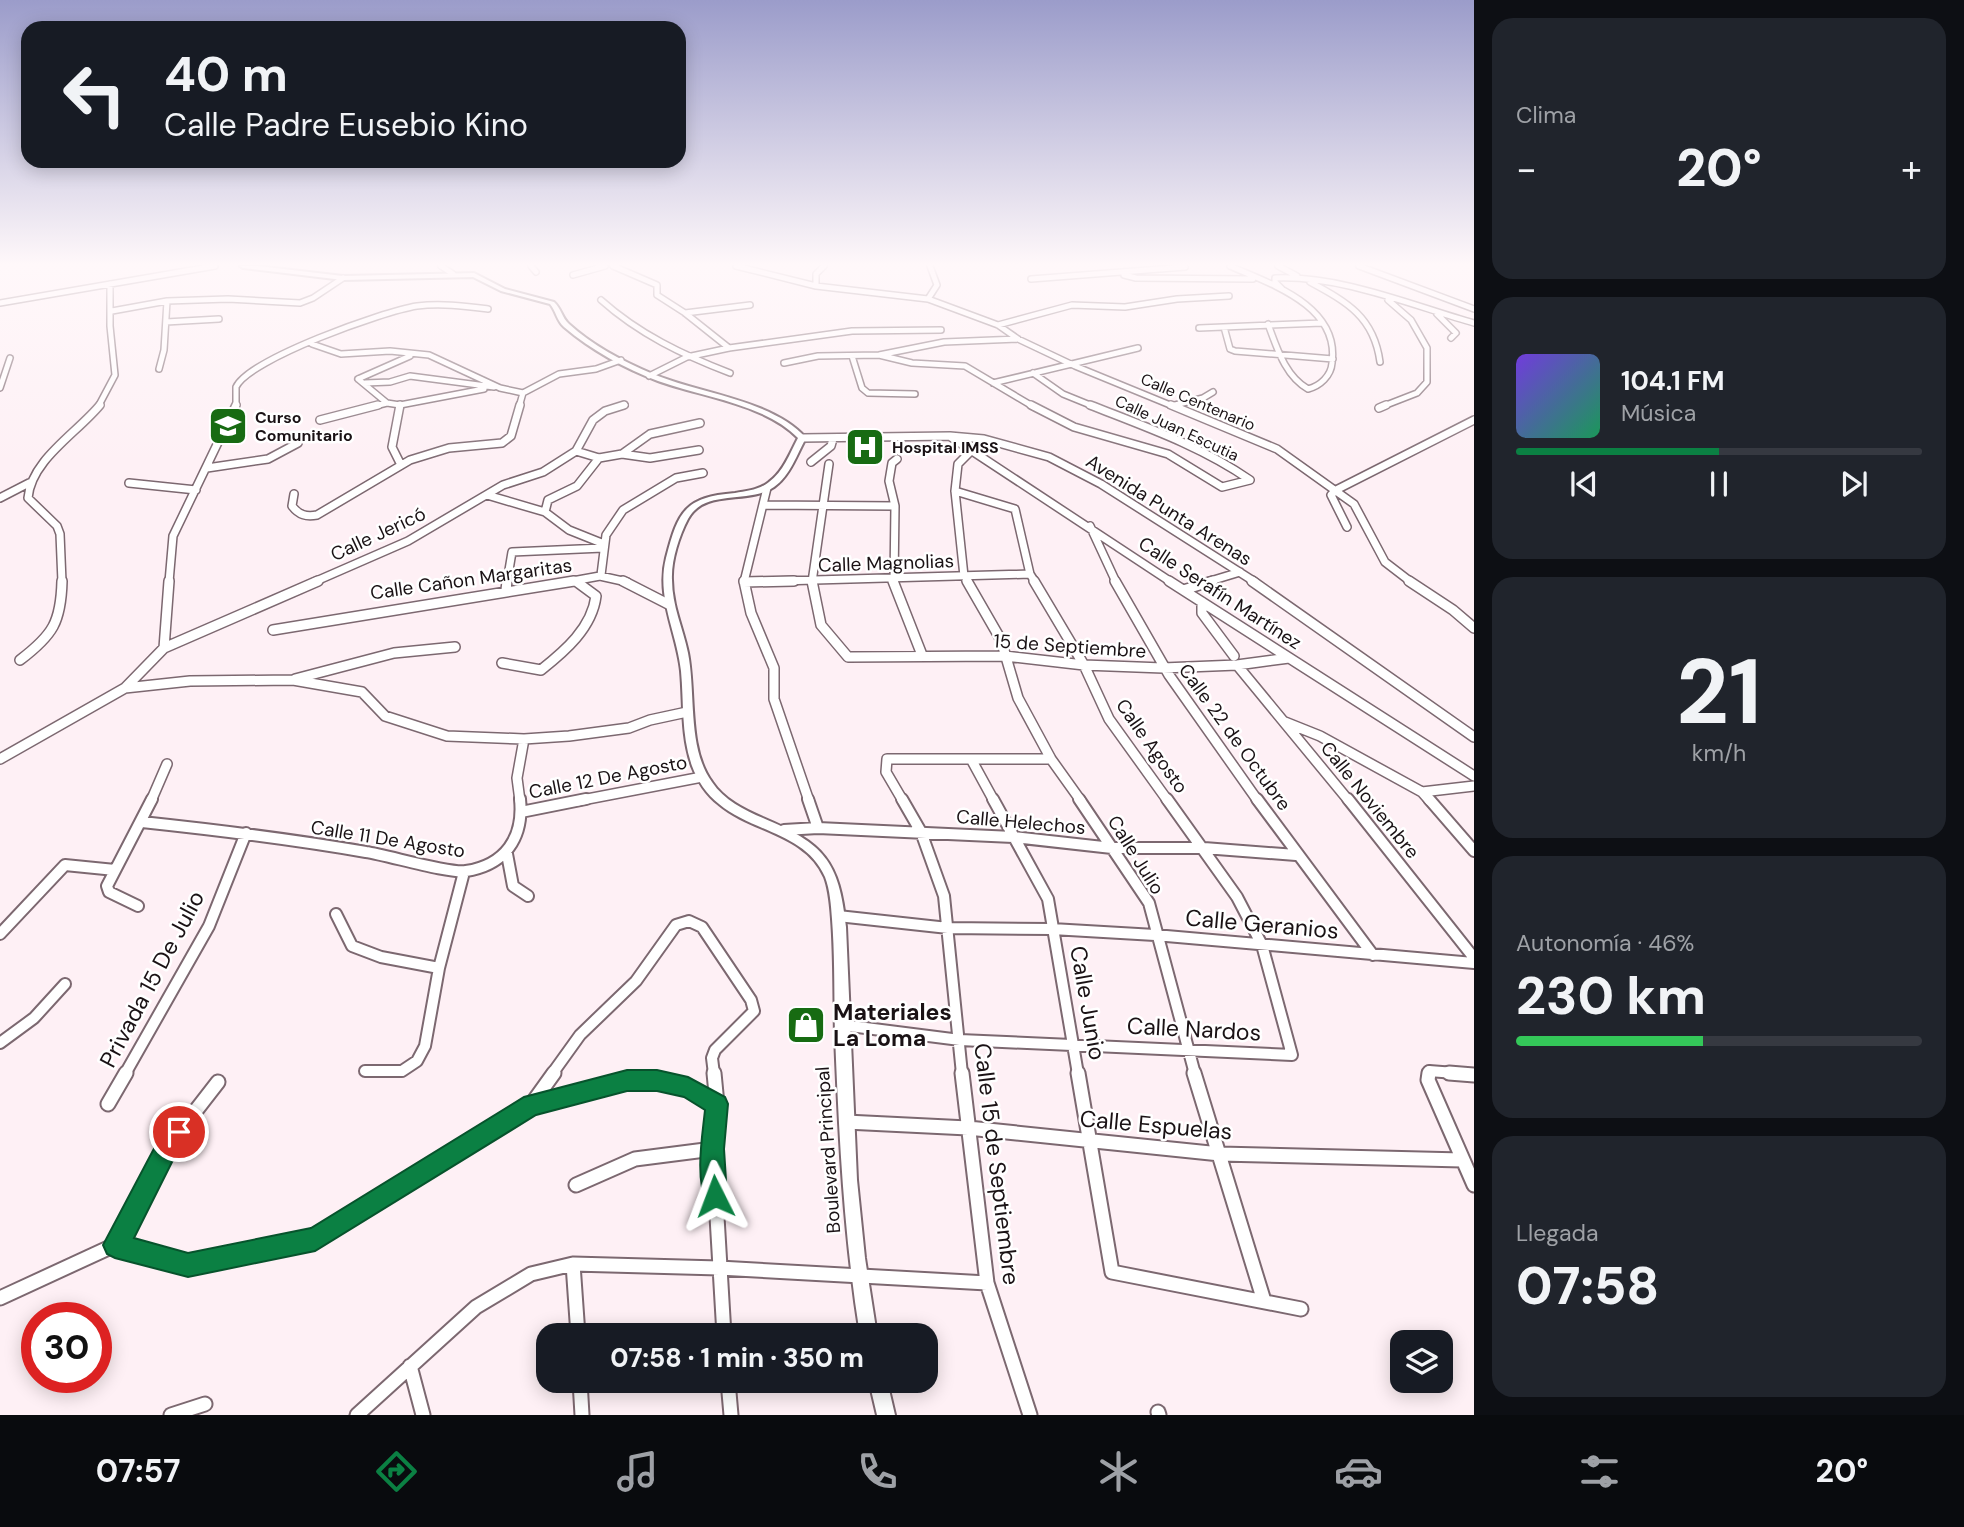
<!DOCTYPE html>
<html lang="es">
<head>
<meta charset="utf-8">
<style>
  :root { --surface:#171b24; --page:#20242c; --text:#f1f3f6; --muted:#9ea1a6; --line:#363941; --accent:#0b8043 }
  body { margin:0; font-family:"DM Sans",sans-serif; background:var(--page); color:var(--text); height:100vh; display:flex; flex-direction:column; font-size:26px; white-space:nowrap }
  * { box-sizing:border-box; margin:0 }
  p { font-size:23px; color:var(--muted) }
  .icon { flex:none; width:38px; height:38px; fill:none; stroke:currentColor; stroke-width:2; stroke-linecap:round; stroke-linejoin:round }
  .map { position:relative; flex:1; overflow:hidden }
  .details { display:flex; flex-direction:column; gap:18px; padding:18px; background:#0d0f14; width:490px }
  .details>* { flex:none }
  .guide { position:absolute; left:21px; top:21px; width:665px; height:147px; border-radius:21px; box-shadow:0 4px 18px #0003; background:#171b24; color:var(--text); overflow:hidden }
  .controls { position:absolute; left:1390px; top:1330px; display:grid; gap:14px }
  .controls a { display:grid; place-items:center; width:63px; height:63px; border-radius:14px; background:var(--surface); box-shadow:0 4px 18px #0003; font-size:35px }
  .speed { position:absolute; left:21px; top:1302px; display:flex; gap:14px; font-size:35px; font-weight:700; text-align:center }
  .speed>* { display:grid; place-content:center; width:91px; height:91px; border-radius:50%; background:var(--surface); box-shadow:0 4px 18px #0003; line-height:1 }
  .speed .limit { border:10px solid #d22; background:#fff; color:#111 }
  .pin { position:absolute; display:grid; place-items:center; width:60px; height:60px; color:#fff; margin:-30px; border:4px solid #fff; border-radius:50%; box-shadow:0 2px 7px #0007 }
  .me { position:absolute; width:77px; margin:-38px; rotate:357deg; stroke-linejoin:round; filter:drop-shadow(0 0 5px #0008) }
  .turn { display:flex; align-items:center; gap:24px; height:147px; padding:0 28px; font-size:32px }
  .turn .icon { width:91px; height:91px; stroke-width:2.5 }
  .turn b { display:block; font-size:49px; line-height:60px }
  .big { font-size:52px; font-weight:800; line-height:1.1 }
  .details .card { flex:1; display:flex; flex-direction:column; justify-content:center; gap:10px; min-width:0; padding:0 24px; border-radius:21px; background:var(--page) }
  .details .dial { align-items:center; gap:0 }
  .dial b { font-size:91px; line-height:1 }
  .song { display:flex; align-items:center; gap:21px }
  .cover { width:84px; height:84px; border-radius:10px; background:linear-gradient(135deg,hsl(260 70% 55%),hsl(150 70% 35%)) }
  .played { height:7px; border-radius:4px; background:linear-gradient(90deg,var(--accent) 50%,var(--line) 50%) }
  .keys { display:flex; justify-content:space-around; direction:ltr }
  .heat { display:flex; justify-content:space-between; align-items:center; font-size:38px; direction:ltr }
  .charge { height:10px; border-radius:5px; background:linear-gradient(90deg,#34c759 46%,var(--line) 0) }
  .trip { position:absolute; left:536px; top:1323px; width:402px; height:70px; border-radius:21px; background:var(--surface); box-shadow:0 4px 18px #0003; font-weight:800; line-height:70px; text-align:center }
  .tab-bar { display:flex; height:112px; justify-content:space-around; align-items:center; background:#090b0e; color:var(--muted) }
  .tab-bar .icon { width:49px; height:49px }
  .tab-bar .current { color:var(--accent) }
  .tab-bar b { font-size:32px; color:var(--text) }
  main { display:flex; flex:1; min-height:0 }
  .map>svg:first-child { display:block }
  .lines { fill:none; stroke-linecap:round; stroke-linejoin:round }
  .minor-far4-casing { stroke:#7c6870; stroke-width:8 }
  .minor-far3-casing { stroke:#7c6870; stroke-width:10 }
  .minor-far2-casing { stroke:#7c6870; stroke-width:12 }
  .minor-far1-casing { stroke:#7c6870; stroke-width:14 }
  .minor-casing { stroke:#7c6870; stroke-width:17 }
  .tertiary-casing { stroke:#7c6870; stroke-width:4 }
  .minor-far4 { stroke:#fff; stroke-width:5 }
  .minor-far3 { stroke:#fff; stroke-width:7 }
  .minor-far2 { stroke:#fff; stroke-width:9 }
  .minor-far1 { stroke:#fff; stroke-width:10 }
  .minor { stroke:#fff; stroke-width:13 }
  .tertiary { fill:#fff; fill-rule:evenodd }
  .route { fill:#0b8043; stroke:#07532c; stroke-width:2 }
  .labels { text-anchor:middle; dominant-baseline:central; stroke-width:5; stroke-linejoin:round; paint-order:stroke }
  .far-street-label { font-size:16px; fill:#1a1215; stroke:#fff }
  .far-poi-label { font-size:16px; font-weight:bold; fill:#1a1215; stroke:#fff; text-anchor:start }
  .street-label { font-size:19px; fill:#1a1215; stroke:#fff }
  .near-street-label { font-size:23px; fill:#1a1215; stroke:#fff }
  .near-poi-label { font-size:23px; font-weight:bold; fill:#1a1215; stroke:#fff; text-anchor:start }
</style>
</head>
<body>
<main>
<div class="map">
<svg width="1474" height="1415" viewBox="0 0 1474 1415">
  <rect width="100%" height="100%" fill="#fef0f5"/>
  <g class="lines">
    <g class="minor-far4-casing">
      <path id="minor-far4" d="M441,266L453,274
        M531,266L536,272
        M613,266L657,285V295L685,313L729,348
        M736,266L816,286L928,299L998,325L1018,339L1075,366L1175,407
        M1230,266C1271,284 1340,306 1332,363C1331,376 1320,386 1308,389C1285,376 1277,348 1268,324
        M1278,266L1297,276
        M1359,266L1474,309
        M573,275L605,266
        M1124,275L1136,278L1253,279
        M1031,279L1185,267
        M1310,282C1347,302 1374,317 1380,362
        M816,286V274L824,266
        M1282,289L1275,282V278C1340,275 1411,305 1474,323
        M928,299L937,285L930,266
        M601,300C639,334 683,355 730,373
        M0,303L215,266
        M112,311L167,301L228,299L300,303L313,298L343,278
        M685,313L750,305
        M1437,314L1456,333L1451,338
        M166,322L219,319
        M998,325L1072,305L1125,307L1177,299L1229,296
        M1224,327L1230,349L1235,351L1333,359
        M1199,328L1322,323
        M312,344L341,354L390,351L429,355L500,388L523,393
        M879,355L912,363L965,366L1034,407
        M852,356L862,388L868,393L915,394
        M784,363L818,356L879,355L944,342L1018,339
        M159,369L164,350L167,301
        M1033,373L1063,394L1095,407
        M649,376L687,357L729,348L852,331L941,330
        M358,379L387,403L400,405V407
        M358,379L410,356
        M365,383L390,382L410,376L494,387
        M993,383L1138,348
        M0,388L10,358
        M523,393L559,374L596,369L621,360
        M400,405L484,389
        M1175,405L1203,398L1213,392
        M98,407L115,375L110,326V284
        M236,407V387C249,359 384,311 417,306C441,303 464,306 488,309
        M371,407L387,403
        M519,407L523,393
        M618,407L625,405
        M1381,407L1417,393L1427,382V348L1411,320L1388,300"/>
    </g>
    <g class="minor-far3-casing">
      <path id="minor-far3" d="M400,405L392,447L401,465
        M1031,405L1074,427L1168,454L1222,487L1250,480
        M1090,405C1146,427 1201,446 1250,480
        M1171,405L1277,449L1354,504L1385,562L1411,582
        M1379,408L1386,405
        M320,420L378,405
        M951,437L1171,582
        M802,438L950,436L984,439L1049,457L1101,484L1255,582
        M576,451L599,458L622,454L650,458L699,450
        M622,454L650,434L700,423
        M811,462L831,446L833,439
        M207,468L268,459L298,443
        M129,483L196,490
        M1336,490L1474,420
        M1336,490L1331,495L1347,527
        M955,491L1015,509L1030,574L1035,582
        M294,494L292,506C299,515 306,517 317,515L410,460L449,448L502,443L511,436L520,405
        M487,495L545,512L569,530L604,544
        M0,498L29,483
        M764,505L895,506
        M545,512L548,500L577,486L599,458
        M1090,526L1116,582
        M601,575L606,535L623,510L676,478L703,473
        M62,582L60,534L57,526L28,498C31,460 77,433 100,405
        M169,582L173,536L236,405
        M314,582L408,541L503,485L543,472L576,451L593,420L605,411L624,405
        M507,582L512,552L603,548
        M567,582L600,576L627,582
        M744,582L767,488
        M744,582L1030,574
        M812,582L829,464
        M894,582L895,506L889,481L892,463L897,459
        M968,582L964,576L955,491L958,464L970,452
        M1207,582L1240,572"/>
    </g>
    <g class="minor-far2-casing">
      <path id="minor-far2" d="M623,581L668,604
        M744,581L751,613L774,668V699L809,801
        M812,581L821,625L848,657L1005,656L1084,665L1163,668L1237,665L1289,658
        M893,581L922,655
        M967,581L1001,640L1018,698L1051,759L1081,801
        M1034,581L1084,665L1109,719L1168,801
        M1115,581L1169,675L1258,801
        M1169,581L1474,776
        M1252,581L1474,737
        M1409,581L1453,610L1474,628
        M744,582L794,581
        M506,590L507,581
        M1183,590L1213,581
        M1202,602V613L1234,656
        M273,630L574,581
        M164,648L169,581
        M20,660C53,635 61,622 62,581
        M502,663L541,670C565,651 592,628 596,596L577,582
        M1237,665L1349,801
        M295,679L394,653L455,647
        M125,688L190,681L293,680L362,692L385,716L447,736L524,739L569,736L629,728L650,720L687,712
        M1285,722L1320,736L1422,792L1430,801
        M0,759L125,688L164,648L318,581
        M971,759L994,801
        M1422,792L1474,786
        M151,801L167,764
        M520,801L517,778L524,739
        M577,801L702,777
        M903,801L886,772L887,759H1051"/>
    </g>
    <g class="minor-far1-casing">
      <path id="minor-far1" d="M808,799L818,828
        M902,799L921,832L944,896L962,1074
        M993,799L1048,899L1078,1074
        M1079,799L1149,903L1195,1074
        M1257,799L1373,955
        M1348,799L1474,958
        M1429,799L1474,851
        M521,812L586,799
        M142,822C217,830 292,839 366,852C387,855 450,874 466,871C505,865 524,838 520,799
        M784,830L818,828L1013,837L1112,848H1204L1296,855
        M507,854L513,886L528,896
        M138,906L109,892L107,886L152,799
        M336,914L352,946L381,957L439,968
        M838,916L948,928L1052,929L1155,935L1474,963
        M0,934L65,865L115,870
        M842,1025L960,1040L1292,1055L1262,945L1237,897L1167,799
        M0,1043L34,1018L65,984
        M365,1071H402L417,1061L425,1046L439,968L464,872
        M125,1074L209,926L246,833
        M552,1074L580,1035L636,981L676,925L689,921L702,927L751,1000L754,1011L715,1050L712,1058L714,1074
        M1429,1074V1071L1468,1074"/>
    </g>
    <g class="minor-casing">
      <path id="minor" d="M714,1073L717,1104L713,1149L724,1335
        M962,1073L987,1283L1030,1415
        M1078,1073L1112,1272L1301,1309
        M1194,1073L1264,1301
        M1429,1073L1428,1080L1474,1185
        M1449,1073L1474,1075
        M108,1104L126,1073
        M531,1105L554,1073
        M846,1122L968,1128L1220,1154L1462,1160
        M576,1185L635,1159L713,1149
        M115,1245L136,1211L166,1149L218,1082
        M573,1264L578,1335
        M0,1298L115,1245L188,1265L315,1239L531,1105L627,1080H657L688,1088L717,1104
        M410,1366L423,1415
        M580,1381L582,1415
        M728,1381L731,1415
        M1158,1412L1159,1415
        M171,1415L205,1404
        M357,1415L476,1307L531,1274L573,1264L719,1268L987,1283"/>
    </g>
    <g class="tertiary-casing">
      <path id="tertiary" d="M240,266H258L343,276L474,273L505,289L554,302C561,308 562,318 569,324C592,345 624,362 653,374C698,393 773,400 806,438C797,454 790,476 774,487C748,505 705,488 688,519C679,536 671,561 672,580C672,606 683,628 688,653C696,693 687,748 712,782C724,800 744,810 763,818C824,844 839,860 846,927L857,1180L865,1258L877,1335H860C844,1236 839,1136 835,1035C834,996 835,958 832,919C831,905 830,890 825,877C806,833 752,832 719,804C707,795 697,780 692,766C681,735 684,703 681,671C677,633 656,597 666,558C678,511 685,497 735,493C747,491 759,490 769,482C783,472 790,453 798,438C765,404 702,397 658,381C626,369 591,350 564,327C557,321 556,311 550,304L501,291L473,277L343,280L243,268Z
        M869,1381H887L895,1415H877Z"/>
    </g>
    <use href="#minor-far4" class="minor-far4"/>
    <use href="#minor-far3" class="minor-far3"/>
    <use href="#minor-far2" class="minor-far2"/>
    <use href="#minor-far1" class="minor-far1"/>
    <use href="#minor" class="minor"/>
    <use href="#tertiary" class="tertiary"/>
  </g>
  <linearGradient id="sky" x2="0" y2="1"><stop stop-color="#9b9cca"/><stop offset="0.57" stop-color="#fff8fa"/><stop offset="1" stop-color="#fff8fa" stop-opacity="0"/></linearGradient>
  <rect width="1474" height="464" fill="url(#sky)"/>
  <path class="route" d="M627,1070H657L688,1077L725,1097L728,1104L724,1149L727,1196L723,1205L715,1208L707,1205C695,1177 702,1139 705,1110L684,1097L657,1091H627L536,1115L315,1251L188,1277L115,1258L107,1254L103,1245L158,1141L171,1124L179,1121L187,1124L190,1132L174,1158L134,1238L188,1253L311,1228L524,1097Z"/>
  <defs>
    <g id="school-square" transform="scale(2.0125)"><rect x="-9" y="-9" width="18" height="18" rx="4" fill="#176b12" stroke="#fff"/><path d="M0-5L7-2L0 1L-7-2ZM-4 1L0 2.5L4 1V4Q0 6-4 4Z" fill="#fff"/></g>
    <g id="hospital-square" transform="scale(2.0125)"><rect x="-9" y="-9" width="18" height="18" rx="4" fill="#176b12" stroke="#fff"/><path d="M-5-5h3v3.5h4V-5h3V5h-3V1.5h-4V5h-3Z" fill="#fff"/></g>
    <g id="shop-square" transform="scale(2.0125)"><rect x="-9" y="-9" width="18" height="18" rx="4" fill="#176b12" stroke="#fff"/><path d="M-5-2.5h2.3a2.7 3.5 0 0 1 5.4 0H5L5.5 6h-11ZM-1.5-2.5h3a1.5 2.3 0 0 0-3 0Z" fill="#fff"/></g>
  </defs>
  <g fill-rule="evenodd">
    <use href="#school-square" x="228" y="426"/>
    <use href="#hospital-square" x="865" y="447"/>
    <use href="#shop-square" x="806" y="1025"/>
  </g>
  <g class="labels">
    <g class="far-street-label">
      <text transform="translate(1198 402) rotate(23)">Calle Centenario</text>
      <text transform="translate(1177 428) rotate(25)">Calle Juan Escutia</text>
    </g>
    <g class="far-poi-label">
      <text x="255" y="417">Curso<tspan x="255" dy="18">Comunitario</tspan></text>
      <text x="892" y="447">Hospital IMSS</text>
    </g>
    <g class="street-label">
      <text transform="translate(1169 510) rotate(32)">Avenida Punta Arenas</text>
      <text transform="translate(378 534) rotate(-25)">Calle Jericó</text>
      <text transform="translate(886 563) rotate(-2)">Calle Magnolias</text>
      <text transform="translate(471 579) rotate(-8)">Calle Cañon Margaritas</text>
      <text transform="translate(1220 593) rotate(33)">Calle Serafín Martínez</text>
      <text transform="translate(1070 646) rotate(4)">15 de Septiembre</text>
      <text transform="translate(1235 737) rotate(54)">Calle 22 de Octubre</text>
      <text transform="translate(1152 746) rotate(55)">Calle Agosto</text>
      <text transform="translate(608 777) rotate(-11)">Calle 12 De Agosto</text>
      <text transform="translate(1370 800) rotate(51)">Calle Noviembre</text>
      <text transform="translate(1021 822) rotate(5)">Calle Helechos</text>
      <text transform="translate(388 839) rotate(9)">Calle 11 De Agosto</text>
      <text transform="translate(1136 855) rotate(58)">Calle Julio</text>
      <text transform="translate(828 1150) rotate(-94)">Boulevard Principal</text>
    </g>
    <g class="near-street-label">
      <text transform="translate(1262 924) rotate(5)">Calle Geranios</text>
      <text transform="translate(152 979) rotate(-62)">Privada 15 De Julio</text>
      <text transform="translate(1088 1003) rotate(80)">Calle Junio</text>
      <text transform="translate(1194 1029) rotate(3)">Calle Nardos</text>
      <text transform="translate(1156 1125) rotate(5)">Calle Espuelas</text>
      <text transform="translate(997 1164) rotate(83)">Calle 15 de Septiembre</text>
    </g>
    <g class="near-poi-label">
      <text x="833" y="1012">Materiales<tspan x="833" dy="26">La Loma</tspan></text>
    </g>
  </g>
</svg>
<div class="controls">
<a><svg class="icon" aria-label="layers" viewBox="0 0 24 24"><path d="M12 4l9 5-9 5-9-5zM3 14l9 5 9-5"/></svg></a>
</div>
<div class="speed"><div class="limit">30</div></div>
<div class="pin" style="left:179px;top:1132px;background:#d93025"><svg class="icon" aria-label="arrive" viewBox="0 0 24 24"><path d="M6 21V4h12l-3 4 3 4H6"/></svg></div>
<svg class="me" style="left:715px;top:1196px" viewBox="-20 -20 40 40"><path d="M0-17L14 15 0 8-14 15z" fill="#0b8043" stroke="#fff" stroke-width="4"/></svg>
<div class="trip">07:58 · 1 min · 350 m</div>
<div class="guide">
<div class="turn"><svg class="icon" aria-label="left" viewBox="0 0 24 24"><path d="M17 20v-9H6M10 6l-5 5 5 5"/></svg><div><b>40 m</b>Calle Padre Eusebio Kino</div></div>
</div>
</div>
<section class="details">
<div class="card"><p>Clima</p>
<div class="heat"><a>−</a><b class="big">20°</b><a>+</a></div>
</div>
<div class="card">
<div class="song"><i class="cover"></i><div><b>104.1 FM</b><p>Música</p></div></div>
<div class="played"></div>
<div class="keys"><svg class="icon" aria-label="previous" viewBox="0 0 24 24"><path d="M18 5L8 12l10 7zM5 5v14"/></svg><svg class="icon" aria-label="pause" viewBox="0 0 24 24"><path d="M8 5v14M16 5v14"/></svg><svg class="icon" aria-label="next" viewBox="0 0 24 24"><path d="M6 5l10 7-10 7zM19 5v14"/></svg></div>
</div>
<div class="card dial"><b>21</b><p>km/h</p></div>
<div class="card"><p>Autonomía · 46%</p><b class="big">230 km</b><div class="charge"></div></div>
<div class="card"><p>Llegada</p><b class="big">07:58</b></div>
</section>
</main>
<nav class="tab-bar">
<b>07:57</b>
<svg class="icon current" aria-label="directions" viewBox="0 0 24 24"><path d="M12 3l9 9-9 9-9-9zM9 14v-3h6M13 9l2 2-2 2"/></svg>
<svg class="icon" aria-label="music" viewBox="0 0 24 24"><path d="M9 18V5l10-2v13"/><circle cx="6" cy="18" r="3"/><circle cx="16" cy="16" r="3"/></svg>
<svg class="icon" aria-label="phone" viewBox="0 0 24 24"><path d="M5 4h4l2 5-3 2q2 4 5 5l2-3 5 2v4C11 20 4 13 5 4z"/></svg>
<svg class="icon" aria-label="climate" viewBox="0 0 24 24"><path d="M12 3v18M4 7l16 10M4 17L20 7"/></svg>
<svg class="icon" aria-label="car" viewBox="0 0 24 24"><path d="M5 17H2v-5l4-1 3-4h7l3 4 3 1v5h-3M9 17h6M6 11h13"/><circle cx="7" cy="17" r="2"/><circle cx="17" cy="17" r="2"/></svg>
<svg class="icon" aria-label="filters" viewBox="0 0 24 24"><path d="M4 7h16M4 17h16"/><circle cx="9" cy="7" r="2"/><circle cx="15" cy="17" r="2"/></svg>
<b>20°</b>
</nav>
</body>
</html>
